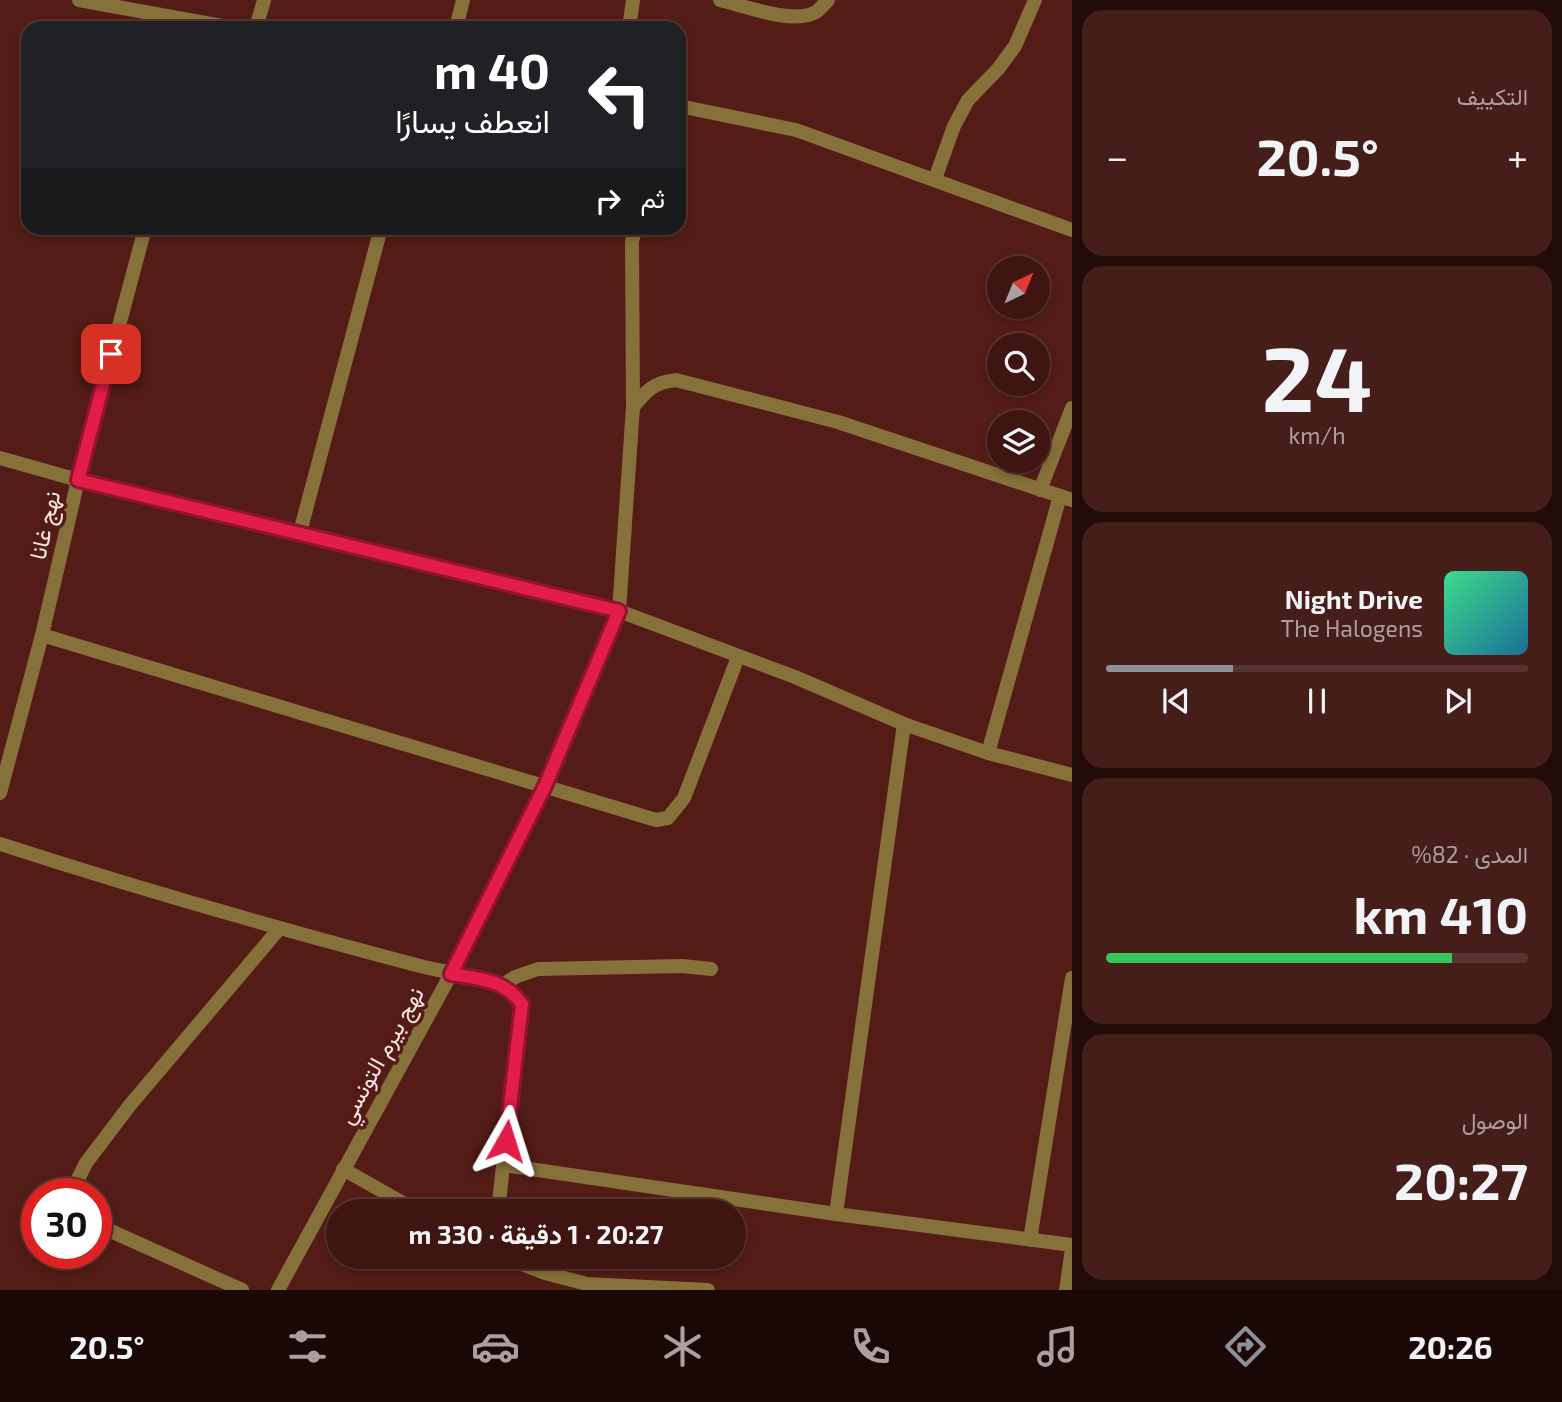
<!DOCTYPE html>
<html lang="ar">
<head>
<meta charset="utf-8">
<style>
  :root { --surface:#3e1510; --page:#451e19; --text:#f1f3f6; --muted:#ad9f9f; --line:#573430; --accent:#8c9099 }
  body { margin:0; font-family:"Exo 2",Vazirmatn,sans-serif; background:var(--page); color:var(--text); direction:rtl; height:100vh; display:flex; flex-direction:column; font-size:26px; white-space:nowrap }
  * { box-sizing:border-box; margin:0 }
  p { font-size:23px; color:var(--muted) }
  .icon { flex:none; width:38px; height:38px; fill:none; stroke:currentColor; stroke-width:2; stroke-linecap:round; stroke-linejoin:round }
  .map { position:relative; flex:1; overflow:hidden; direction:ltr }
  .drawer { display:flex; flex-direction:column; gap:10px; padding:10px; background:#220c09; width:490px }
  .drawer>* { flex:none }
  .guide { position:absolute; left:21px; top:21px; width:665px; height:214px; border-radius:21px; box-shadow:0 4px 10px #0003,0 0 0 2px var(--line); direction:rtl; background:#202124; color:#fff; overflow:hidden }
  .needle { width:46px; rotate:43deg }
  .tools { position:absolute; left:987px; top:256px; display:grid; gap:14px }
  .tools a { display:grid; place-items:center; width:63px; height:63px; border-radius:50%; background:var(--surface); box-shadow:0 4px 10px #0003,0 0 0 2px var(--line); font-size:35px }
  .speed { position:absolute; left:21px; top:1178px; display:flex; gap:14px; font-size:35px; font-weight:700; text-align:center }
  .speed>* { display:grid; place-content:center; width:91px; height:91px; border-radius:50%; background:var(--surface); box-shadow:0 4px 10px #0003,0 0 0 2px var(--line); line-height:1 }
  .speed .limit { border:10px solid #d22; background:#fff; color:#111 }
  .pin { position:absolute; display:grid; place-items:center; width:60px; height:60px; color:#fff; margin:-30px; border-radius:14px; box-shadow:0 4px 10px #0006 }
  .me { position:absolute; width:77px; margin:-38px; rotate:6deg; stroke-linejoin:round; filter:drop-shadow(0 0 5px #0008) }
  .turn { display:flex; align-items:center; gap:24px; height:147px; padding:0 21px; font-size:32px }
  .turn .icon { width:91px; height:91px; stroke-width:2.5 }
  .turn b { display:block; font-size:49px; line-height:60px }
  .then { display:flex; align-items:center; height:66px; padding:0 21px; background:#0003; gap:14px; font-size:26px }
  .big { font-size:52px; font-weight:700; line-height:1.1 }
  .drawer .widget { flex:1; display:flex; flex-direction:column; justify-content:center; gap:10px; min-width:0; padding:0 24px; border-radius:21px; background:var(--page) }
  .drawer .dial { align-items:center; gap:0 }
  .dial b { font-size:91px; line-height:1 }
  .song { display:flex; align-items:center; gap:21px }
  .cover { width:84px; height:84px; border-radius:10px; background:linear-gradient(135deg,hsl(150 70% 55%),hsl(200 70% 35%)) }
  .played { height:7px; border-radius:4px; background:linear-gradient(90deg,var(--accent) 30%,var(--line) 30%) }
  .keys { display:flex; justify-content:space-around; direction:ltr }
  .heat { display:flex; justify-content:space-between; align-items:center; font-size:38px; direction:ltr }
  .charge { height:10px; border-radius:5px; background:linear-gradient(90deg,#34c759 82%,var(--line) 0) }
  .trip { position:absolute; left:326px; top:1199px; width:420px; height:70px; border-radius:35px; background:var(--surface); box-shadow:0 4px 10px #0003,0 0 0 2px var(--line); font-weight:700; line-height:70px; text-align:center; direction:rtl }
  .dock { display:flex; height:112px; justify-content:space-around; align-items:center; background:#190806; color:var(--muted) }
  .dock .icon { width:49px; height:49px }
  .dock .on { color:var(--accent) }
  .dock b { font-size:32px; color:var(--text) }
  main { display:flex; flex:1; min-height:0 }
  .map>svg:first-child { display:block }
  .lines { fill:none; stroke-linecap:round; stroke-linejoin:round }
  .lane { stroke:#86713a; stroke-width:14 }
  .street { stroke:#86713a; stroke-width:14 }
  .route-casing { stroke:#92132f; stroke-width:18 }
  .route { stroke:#e11d48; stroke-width:12 }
  .labels { text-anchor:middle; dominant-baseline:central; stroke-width:7; stroke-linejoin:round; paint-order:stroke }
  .street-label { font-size:23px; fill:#fbe4e1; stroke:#531c16 }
</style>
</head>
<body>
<main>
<section class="drawer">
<div class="widget"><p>التكييف</p>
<div class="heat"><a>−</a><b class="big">20.5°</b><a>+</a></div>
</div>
<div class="widget dial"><b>24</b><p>km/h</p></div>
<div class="widget">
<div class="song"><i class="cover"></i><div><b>Night Drive</b><p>The Halogens</p></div></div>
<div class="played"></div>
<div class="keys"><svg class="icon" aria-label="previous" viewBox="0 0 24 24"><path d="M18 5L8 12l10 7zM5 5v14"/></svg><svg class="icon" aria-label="pause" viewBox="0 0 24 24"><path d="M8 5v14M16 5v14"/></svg><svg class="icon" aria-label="next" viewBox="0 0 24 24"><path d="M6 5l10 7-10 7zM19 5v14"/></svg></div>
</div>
<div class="widget"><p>المدى · 82%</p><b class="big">410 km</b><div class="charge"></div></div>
<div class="widget"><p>الوصول</p><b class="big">20:27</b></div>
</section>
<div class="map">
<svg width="1072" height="1290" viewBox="0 0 1072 1290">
  <rect width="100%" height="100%" fill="#531c16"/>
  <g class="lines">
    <path class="lane" d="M1066,1290L1072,1249"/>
    <path class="street" d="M79,0L233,28
      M720,0C744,6 794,25 816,12C820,9 825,3 828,0
      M256,28L264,0
      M456,28L463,0
      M629,28L633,0
      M679,106L796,130L1072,230
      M935,179L954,126L968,100L998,69L1015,46L1035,0
      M633,407C646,391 654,382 676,380L838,422L1072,500
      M0,458L78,480L619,611L795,677L904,724L988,753L1072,775
      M1040,490L1072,408
      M300,532L381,228
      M42,635L656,820L668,818L684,798L738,657
      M988,753L1060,496
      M0,793L42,635L78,480L145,228
      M0,844C139,889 279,929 420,966C442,972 497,978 512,991C516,994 519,1000 521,1004L498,1211
      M501,986L515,977L538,969L682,966L711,969
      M503,1165L836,1214L1072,1245
      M343,1169L417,1211
      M79,1194L78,1179L86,1163L130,1105L279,929
      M836,1214L904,724
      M96,1221L104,1228L242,1290
      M1030,1240L1072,978
      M501,1256L545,1273L587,1284L708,1290
      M278,1290L451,974L545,786L619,611L633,407L632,241L636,228"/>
  </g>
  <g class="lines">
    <g class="route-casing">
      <path id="route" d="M111,354L78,480L619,611L545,786L451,974C480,979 503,979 522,1004L506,1141"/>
    </g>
    <use href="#route" class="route"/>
  </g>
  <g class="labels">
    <g class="street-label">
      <text transform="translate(44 525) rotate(-77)">نهج غانا</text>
      <text transform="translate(380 1055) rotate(-61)">نهج بيرم التونسي</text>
    </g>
  </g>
</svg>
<div class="tools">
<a><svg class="needle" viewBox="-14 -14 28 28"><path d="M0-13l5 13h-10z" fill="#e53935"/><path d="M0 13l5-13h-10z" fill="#ad9f9f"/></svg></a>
<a><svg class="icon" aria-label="search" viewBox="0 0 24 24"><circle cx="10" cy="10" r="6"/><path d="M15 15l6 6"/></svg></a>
<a><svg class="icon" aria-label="layers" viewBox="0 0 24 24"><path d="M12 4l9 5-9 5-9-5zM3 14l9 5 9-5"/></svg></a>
</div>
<div class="speed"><div class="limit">30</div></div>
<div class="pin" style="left:111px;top:354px;background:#d93025"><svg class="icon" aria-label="arrive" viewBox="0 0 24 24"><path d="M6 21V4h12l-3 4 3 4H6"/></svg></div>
<svg class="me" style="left:506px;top:1141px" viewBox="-20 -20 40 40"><path d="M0-17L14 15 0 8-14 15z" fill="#e11d48" stroke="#fff" stroke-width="4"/></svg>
<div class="trip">20:27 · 1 دقيقة · 330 m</div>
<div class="guide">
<div class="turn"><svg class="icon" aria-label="left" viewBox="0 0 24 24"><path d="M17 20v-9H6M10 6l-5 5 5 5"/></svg><div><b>40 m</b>انعطف يسارًا</div></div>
<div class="then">ثم<svg class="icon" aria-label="right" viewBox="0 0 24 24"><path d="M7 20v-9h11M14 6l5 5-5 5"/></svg></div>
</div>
</div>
</main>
<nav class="dock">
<b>20:26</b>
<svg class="icon on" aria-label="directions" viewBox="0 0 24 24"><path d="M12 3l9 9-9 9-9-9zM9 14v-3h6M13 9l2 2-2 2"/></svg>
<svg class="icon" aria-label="music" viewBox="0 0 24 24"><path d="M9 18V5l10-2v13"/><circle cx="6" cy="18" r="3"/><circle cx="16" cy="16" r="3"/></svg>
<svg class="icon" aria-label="phone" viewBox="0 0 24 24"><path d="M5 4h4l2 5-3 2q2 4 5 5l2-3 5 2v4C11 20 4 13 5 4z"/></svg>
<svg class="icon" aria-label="climate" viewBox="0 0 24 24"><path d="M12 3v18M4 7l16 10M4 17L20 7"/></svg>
<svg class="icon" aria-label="car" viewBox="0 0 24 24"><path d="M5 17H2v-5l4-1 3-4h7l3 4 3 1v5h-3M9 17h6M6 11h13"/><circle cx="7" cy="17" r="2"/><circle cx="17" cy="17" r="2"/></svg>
<svg class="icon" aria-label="filters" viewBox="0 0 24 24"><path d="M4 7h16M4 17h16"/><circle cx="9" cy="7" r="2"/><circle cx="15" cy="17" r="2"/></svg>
<b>20.5°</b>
</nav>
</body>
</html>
